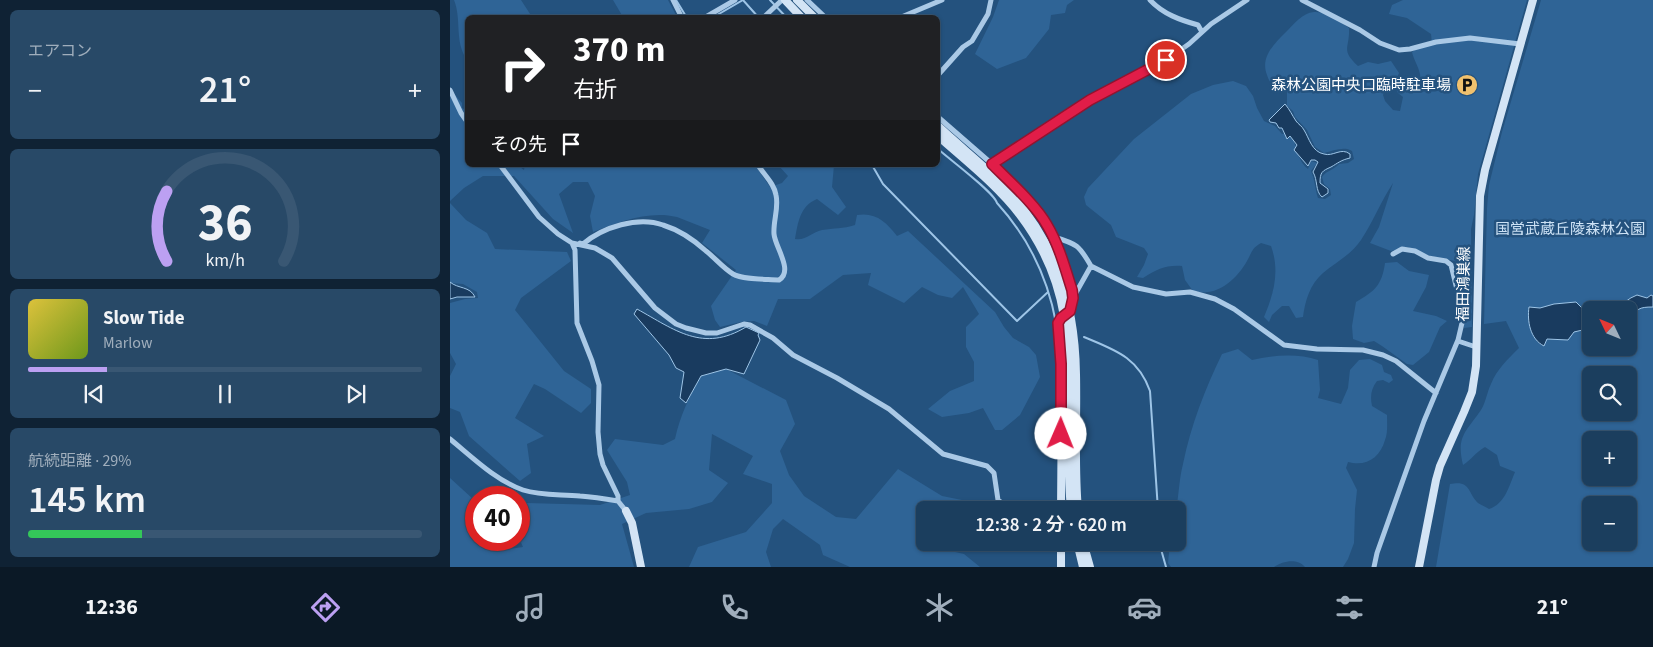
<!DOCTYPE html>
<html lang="ja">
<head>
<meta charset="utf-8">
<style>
  :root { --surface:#1b3e5e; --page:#284967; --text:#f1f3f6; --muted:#a0aebc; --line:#395773; --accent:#bca0f2 }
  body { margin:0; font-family:"Source Sans 3","Noto Sans JP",sans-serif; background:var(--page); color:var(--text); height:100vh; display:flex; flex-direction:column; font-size:19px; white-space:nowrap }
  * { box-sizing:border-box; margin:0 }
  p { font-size:16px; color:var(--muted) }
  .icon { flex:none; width:28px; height:28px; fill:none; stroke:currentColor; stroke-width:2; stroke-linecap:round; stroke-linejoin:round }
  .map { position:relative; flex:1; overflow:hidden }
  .drawer { display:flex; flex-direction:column; gap:10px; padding:10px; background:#0f2234; width:450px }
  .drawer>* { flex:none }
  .guide { position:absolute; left:15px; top:15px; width:475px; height:152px; border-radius:8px; box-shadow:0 1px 4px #0004,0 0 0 1px var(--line); background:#202124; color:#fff; overflow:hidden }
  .needle { width:32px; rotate:313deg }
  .buttons { position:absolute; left:1132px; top:301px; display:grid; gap:10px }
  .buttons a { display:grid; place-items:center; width:55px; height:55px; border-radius:8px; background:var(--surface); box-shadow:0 1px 4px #0004,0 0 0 1px var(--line); font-size:25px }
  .speed { position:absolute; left:15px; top:486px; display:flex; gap:10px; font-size:25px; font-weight:700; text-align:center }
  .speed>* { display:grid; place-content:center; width:65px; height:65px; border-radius:50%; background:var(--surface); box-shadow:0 1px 4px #0004,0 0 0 1px var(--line); line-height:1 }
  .speed .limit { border:8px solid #d22; background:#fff; color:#111 }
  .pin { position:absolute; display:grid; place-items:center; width:42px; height:42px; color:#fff; margin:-21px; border:2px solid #fff; border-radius:50%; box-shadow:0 1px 5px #0007 }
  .me { position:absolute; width:55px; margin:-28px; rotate:1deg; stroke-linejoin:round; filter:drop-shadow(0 0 4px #0008) }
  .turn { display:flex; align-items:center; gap:18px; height:105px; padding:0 25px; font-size:22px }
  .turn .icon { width:65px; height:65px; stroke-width:2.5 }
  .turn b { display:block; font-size:35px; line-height:42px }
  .then { display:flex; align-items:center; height:48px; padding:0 25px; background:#0003; gap:10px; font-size:19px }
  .big { font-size:38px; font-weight:600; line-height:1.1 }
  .drawer .widget { flex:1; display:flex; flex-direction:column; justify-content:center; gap:8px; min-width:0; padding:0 18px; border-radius:8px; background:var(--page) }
  .drawer .dial { align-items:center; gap:0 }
  .dial svg { height:130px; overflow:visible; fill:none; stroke:var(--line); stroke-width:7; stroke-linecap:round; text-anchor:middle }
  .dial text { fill:var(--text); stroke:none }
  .song { display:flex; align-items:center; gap:15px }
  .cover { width:60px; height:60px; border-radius:8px; background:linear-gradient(135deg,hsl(50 70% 55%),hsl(80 70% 35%)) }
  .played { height:5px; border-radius:2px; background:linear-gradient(90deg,var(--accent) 20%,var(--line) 20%) }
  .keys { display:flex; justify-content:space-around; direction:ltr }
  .heat { display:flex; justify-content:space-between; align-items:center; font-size:28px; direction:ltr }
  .charge { height:8px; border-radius:4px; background:linear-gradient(90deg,#34c759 29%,var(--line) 0) }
  .trip { position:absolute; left:466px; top:501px; width:270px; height:50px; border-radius:8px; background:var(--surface); box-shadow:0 1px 4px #0004,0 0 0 1px var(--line); font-weight:600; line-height:50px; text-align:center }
  .tab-bar { display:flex; height:80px; justify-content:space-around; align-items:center; background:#0b1926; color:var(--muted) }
  .tab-bar .icon { width:35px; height:35px }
  .tab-bar .active { color:var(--accent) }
  .tab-bar b { font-size:22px; color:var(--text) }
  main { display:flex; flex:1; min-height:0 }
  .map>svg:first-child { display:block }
  .green { fill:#2f6496; fill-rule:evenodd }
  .water { fill:#193b5f; stroke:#9ec5e7 }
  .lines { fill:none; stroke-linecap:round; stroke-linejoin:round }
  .stream { stroke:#9ec5e7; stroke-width:2 }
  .street { stroke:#aac9e6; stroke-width:5 }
  .secondary { stroke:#d3e4f5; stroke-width:8 }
  .route-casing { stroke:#92132f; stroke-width:12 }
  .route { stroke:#e11d48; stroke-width:9 }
  .labels { text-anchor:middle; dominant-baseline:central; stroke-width:5; stroke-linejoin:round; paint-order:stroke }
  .poi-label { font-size:15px; fill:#fff; stroke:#24527e; text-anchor:end }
  .park-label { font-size:15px; fill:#cde2f5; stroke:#24527e }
  .street-label { font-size:15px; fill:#fff; stroke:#24527e }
</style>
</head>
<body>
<main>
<section class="drawer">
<div class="widget"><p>エアコン</p>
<div class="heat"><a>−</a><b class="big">21°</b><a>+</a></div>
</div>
<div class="widget dial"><svg viewBox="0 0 100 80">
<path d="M14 69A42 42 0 1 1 86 69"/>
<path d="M14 69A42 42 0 0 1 14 26" stroke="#bca0f2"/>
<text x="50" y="56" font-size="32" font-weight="700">36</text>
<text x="50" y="72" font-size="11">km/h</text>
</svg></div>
<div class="widget">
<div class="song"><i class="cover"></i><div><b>Slow Tide</b><p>Marlow</p></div></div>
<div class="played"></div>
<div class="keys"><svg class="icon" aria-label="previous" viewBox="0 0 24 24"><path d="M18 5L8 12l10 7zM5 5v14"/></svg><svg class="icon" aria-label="pause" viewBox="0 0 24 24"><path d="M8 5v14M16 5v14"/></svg><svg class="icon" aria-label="next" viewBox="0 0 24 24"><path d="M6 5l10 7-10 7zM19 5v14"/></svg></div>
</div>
<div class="widget"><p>航続距離 · 29%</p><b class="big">145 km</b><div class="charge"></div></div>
</section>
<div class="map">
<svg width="1203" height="567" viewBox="0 0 1203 567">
  <rect width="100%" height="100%" fill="#24527e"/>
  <path class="green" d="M4,0H71L82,17L18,18L17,60C4,41 12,20 4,0Z
    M163,0H218L227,17H173Z
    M549,0H624L617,5L615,13L601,15L599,29L576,58L547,69L525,54L543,17Z
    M953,0H1077L1028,174L1024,215L1021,229L1022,327L1014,328L1013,309L1005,282V261L979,256L957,247L941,251L920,243L929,227L943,183C931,201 923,222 911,240C901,255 886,262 873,273C860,284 855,301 853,317L846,318L839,306H832L822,315L819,322L814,317C824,293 830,271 821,246L811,243C802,248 802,252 797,261C789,275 775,290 758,292C753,293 748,292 743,291L735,280L732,266C715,265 708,269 693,278L687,277L694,265L698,254L694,248L666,237L661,225L636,205L634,197L638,188L684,139L741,94L763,85L783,81L796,86L803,96L807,108L814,121L825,126L832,134L839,132C848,144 846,160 858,169L861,161L867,163L861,171C865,180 865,189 868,198L875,199L881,195L880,189L874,184L872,177C877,170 884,170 889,164L898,163L904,159L902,151C894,146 883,151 874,153L865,147L857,130L845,117L843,111L837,106V91C833,89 826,88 823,85C820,83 818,78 817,75C810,57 824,44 836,32C844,24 852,13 864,12C877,11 890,21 899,28C900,49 890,49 908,66L918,62L928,64L941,61L949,73L947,78L937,80L938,83L933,95L935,101L943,110L950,111L953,97L948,93L946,89L951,85L961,89L964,85L969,83C974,74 964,62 962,52L970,46L982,43L981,34L957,18L939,14L942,5Z
    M1091,0H1203V567H986L1000,484C1021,480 1017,492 1028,503C1031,505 1036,507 1039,509C1055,504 1059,486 1065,472L1050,466L1047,455L1035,447C1026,452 1021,460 1013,465C1006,436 1016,432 1031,410C1036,402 1037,392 1041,384C1047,369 1058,359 1069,348L1056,321L1034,324L1037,208L1039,185L1052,132ZM1141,310H1179V348H1141ZM1141,375H1179V412H1141ZM1141,440H1179V478H1141ZM1141,505H1179V542H1141Z
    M0,89L12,103V108L17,111L18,165H67L74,170L75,165H305L320,187L332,183L338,176L328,165H384L382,187L396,207L388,215L367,199C350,206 348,222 345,239C356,241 362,232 372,230C384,228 393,229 405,225L407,215C426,212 436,222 447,236L458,231L545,312L554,327L563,338L579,347L586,355L590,377L570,415L552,430H545L533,408L519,413L492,417L478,409L500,391L524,381V362L516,347V327L529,314L513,287L502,298L488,295L472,287L454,303L418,285L421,273L393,275L360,299H328L317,326L304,321L291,322L270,327L265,320L261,306L286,270L252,243L260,230C249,226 238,221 227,217C199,210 169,222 143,232L140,216L145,196L138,182H123L109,194L123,233L103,219L64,176H33L14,188L0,201Z
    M0,203L16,220L37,233L45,249L117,252L121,261L71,298L65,310L114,371L141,389V403L131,413L95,389L84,384L65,418L94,436L77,444L81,473L70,481L19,436L10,412L0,408V376L6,364L0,353V303L15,299L28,298L27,292L13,284L0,283Z
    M947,262L959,271L979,275L976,287L963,311L986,316L997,321L990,327L979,352L963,365L957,364L932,346L924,341L914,343L903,339L902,326L906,302C925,291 932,285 935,263Z
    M788,349L802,360C823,355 848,353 868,360L870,390L868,398L891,404L898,388L900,370L909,360L920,359L932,365L934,372L941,375L943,380L939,383L933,380L927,381C921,389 920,396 922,406L937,415C937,423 938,433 935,440C930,458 916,467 898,462L896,468L907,490L905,509L904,543L898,559L893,567H855C847,558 833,561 824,567H721L718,563L720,543L728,542V510H726C729,495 729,479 733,464C741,425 755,389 772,354Z
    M276,369L336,400L345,424L330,451L339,475L354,496L386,517L406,519L448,469L492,496L512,500L511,510H475V542L493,543L492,549L514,554L530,567H400L373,555L370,545L333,519L323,529L316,552L321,567H239L248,547L296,532L322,503V484L293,474L303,456L262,434L259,470L278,483L262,502L239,509L196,513L172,524L184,567H0V478L23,499L19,525L26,528V540H53L59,549L73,547L69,538V511L76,503L150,505L180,495L177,482L157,450L165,439L213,445L225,439C230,416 239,397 251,376Z"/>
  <path class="water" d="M835,104C840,110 842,115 846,121C848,124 852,126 854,130C859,138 862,152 874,154C883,157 891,147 900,154V158C891,160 888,163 881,167C872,171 870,172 870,183L878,189V193L872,197C865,191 868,180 863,172L868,162L865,160H861L858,166L844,150L847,145L840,136L837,139L832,128H829L826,123L820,122L819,120Z
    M0,282C8,289 20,286 25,297H7L0,299Z
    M1187,295L1197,298L1201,295L1203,296V307C1188,307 1188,309 1179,319V310H1141V328L1124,332L1118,340L1097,339L1094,346C1080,339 1077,321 1079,307L1090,308L1104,304L1126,302L1135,311C1144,309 1157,310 1165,308C1173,305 1178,298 1187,295Z
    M187,309C225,330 253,353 296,327L309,333L308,335L310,340L294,374L276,369L251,376L236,403L230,398L234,372L226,368L219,355L184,314Z"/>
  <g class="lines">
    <path class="stream" d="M226,0L237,18
      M320,0L337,18
      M262,18L293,0L309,18
      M488,149C499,159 544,192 547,203C578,237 598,279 606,323
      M422,165L433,184L567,321L598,292
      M634,337C665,350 688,357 700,391L708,510
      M709,542L716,567"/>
    <path class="street" d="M223,0L232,18
      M357,0L376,18
      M700,0C713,14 730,20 748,25L752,32
      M852,0L910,30L930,43L949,50L960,49L986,42L1020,38L1070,44
      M254,18L285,0
      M313,18L332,0
      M449,18L492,0
      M488,75L513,47L522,41L538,14L541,0
      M0,90L11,113L18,123
      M488,117L542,164L589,214L604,237L622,290L623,298L620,310
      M50,165L89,217L108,234L122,243L125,250L127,323L142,361L149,385L148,432L150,454L153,465L168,496V501L176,511
      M536,170L640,100L716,60L739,44L761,24L797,0
      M604,237C627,244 629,245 641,266
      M122,243L145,248L162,258L205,308L226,324L236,328L256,333H267L294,324L300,325L323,338L343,355L387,378L439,409L493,454L537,466L544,473L548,500L561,510
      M130,243L133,244C153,227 188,216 213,225C229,230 244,240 256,251C265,258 273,268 283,274C293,280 316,279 329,280C344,271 325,247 324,234C323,221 329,208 326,195C324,183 314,175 308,165
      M623,298L641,266L683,287L716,294L740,292L765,299L784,309L834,345L867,349L913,350L933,355L946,361L986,393
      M1008,341L1026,347
      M0,439C22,457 45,480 73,490C91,496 111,494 130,496C143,497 156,499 168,501
      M924,567L927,553L974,421L1008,340L1012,323L1010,302L1001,265L996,261L978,258L965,251L952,249L943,254"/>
    <path class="secondary" d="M335,0L352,18
      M347,0L365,18
      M488,126C508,145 530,162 550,182C603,236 625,298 626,374C627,419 624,465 628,510
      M488,136C516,161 547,185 570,215C592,244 608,280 614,316C625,378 615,446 621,510
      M611,510L612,389L609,323L611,318L617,313
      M176,511L182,523L191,567
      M611,542V567
      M627,542L633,567
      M633,542L640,567
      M969,567L986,480L990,466L1014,412L1022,392L1026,366L1030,196L1035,170L1083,0"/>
  </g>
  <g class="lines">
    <g class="route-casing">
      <path id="route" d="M611,434V364L608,323L611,318L620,311L623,298L622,290C615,268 609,245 597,225C586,205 559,181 542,164L640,100L716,60"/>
    </g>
    <use href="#route" class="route"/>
  </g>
  <defs>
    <g id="parking-disc" transform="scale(1.125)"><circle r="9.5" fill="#f0c16e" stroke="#24527e"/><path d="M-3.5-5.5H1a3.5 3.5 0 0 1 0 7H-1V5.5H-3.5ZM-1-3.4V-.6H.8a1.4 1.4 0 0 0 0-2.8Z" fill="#111"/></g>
  </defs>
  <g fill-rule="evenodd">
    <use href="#parking-disc" x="1017" y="85"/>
  </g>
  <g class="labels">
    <g class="poi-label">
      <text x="1001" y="85">森林公園中央口臨時駐車場</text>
    </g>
    <g class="park-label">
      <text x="1120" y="229">国営武蔵丘陵森林公園</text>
    </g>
    <g class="street-label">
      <text transform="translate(1014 284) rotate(-89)">福田鴻巣線</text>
    </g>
  </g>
</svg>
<div class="buttons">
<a><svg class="needle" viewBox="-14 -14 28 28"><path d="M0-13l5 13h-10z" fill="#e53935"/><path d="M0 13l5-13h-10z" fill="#a0aebc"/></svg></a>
<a><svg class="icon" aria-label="search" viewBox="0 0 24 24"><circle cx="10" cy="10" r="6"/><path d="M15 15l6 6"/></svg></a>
<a>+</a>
<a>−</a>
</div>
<div class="speed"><div class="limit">40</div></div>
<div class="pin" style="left:716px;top:60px;background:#d93025"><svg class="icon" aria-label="arrive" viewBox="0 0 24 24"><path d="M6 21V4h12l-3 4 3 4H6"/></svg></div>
<svg class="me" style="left:611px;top:434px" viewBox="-20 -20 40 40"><circle r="19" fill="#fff"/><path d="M0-13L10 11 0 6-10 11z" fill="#e11d48"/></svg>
<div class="trip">12:38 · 2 分 · 620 m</div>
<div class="guide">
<div class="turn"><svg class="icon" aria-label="right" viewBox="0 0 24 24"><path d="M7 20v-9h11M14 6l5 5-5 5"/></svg><div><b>370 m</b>右折</div></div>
<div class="then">その先<svg class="icon" aria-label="arrive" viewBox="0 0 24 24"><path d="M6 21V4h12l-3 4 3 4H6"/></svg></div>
</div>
</div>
</main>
<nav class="tab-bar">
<b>12:36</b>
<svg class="icon active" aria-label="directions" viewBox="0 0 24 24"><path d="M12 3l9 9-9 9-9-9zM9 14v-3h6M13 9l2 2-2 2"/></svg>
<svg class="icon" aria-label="music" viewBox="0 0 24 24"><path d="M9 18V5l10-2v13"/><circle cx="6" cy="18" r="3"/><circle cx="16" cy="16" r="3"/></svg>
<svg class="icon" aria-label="phone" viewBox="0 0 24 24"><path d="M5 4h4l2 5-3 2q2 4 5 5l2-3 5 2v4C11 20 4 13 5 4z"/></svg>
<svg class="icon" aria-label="climate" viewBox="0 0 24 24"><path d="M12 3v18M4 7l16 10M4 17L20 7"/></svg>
<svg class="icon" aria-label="car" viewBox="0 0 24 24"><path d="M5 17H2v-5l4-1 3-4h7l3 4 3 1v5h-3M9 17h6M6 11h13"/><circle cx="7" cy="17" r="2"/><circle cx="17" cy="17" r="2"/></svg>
<svg class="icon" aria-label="filters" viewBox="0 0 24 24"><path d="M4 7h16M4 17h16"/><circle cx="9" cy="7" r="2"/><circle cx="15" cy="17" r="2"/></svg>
<b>21°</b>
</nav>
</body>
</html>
